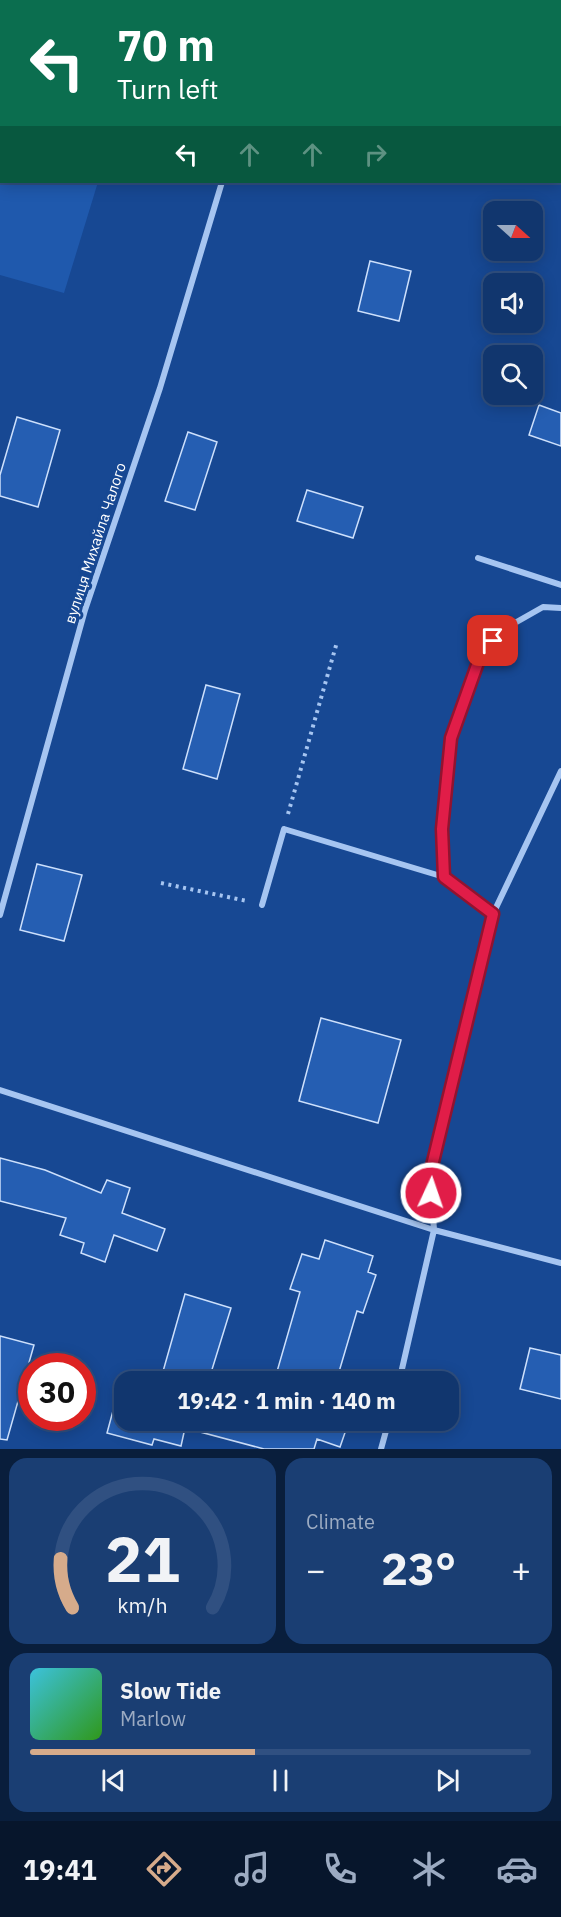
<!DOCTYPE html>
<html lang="en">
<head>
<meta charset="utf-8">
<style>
  :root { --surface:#11366e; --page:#1a3e73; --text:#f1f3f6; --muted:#9cabc2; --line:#305081; --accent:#d6ab8b }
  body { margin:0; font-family:"IBM Plex Sans",sans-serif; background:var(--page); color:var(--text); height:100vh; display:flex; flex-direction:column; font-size:22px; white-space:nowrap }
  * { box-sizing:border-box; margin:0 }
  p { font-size:20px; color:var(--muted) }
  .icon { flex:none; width:33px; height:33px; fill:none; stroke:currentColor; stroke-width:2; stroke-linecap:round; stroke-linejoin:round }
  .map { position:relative; height:1449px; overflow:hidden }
  .panel { display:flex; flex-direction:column; gap:9px; padding:9px; background:#091e3c; flex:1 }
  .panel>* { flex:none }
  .guide { position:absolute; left:0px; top:0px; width:561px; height:183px; box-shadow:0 3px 15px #0003,0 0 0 2px var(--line); background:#0b6e4f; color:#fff; overflow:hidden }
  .needle { width:39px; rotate:111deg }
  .buttons { position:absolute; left:483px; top:201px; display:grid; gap:12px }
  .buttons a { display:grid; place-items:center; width:60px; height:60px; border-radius:12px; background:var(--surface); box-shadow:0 3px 15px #0003,0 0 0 2px var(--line); font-size:30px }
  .speed { position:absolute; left:18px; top:1353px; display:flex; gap:12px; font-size:30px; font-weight:700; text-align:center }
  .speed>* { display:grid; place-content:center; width:78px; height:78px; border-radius:50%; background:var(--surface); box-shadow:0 3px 15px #0003,0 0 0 2px var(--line); line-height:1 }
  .speed .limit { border:9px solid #d22; background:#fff; color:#111 }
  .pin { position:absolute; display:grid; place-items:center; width:51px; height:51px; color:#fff; margin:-26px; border-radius:12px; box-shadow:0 3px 9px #0006 }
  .me { position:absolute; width:66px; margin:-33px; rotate:3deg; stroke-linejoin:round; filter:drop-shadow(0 0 4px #0008) }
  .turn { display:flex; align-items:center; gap:21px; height:126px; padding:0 18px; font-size:27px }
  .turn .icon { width:78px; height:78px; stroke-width:2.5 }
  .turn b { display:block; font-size:42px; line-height:51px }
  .lanes { display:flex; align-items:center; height:57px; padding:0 18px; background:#0003; justify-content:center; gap:30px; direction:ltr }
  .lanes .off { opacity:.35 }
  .big { font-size:45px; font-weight:800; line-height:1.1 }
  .panel .card { flex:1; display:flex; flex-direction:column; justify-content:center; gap:9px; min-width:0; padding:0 21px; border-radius:18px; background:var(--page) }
  .panel .dial { align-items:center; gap:0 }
  .dial svg { height:156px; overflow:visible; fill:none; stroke:var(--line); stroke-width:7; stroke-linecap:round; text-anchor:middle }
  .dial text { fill:var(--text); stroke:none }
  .song { display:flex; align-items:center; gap:18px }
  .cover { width:72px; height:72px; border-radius:9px; background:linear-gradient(135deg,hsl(190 70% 55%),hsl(110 70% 35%)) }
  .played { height:6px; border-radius:3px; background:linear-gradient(90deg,var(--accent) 45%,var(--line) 45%) }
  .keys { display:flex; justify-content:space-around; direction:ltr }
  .heat { display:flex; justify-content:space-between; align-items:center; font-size:33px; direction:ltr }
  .panel .tiles { flex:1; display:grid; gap:9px; grid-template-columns:1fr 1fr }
  .card:last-child { grid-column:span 2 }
  .trip { position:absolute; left:114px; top:1371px; width:345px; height:60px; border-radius:18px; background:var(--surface); box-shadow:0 3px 15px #0003,0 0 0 2px var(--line); font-weight:800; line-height:60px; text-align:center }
  .dock { display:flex; height:96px; justify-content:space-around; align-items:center; background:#07162c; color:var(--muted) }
  .dock .icon { width:42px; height:42px }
  .dock .on { color:var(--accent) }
  .dock b { font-size:27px; color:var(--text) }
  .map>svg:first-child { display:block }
  .green { fill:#1f59ad }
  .building { fill:#255eb2; stroke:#cde0fc; stroke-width:1.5 }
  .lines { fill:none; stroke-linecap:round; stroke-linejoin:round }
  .path { stroke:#a6c5f1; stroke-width:4; stroke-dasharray:3 4.5; stroke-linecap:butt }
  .minor { stroke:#a6c5f1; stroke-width:6 }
  .route-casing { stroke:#92132f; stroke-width:15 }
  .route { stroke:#e11d48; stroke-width:10 }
  .labels { text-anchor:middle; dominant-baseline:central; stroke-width:6; stroke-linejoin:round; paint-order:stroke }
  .street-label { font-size:15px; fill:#fff; stroke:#174893 }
</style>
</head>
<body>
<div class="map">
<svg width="561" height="1449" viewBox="0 0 561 1449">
  <rect width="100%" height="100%" fill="#174893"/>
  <path class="green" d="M0,0H153L2,2V182H98L64,293L0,275Z"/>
  <path class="building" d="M370,261L411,271L399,321L358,311Z
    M539,405L561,413V446L529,435Z
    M17,417L60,430L38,507L0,496V475Z
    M188,432L217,442L195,510L165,501Z
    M307,490L363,507L353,538L297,521Z
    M206,685L240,694L217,779L183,769Z
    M37,864L82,875L64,941L20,930Z
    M321,1018L401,1040L378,1123L299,1101Z
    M0,1158L45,1170L101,1193L107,1180L130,1188L122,1213L165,1229L157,1251L114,1235L105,1262L81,1253L84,1243L60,1235L66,1218L0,1201Z
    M325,1240L373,1256L368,1272L376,1275L363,1313L357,1311L336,1382H274L300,1292L290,1289L302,1254L319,1259Z
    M185,1294L231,1308L210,1376L230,1382H160Z
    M0,1336L34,1345L7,1440L0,1439Z
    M530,1348L561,1355V1399L520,1389Z
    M120,1385L124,1386V1420H338L348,1424L340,1447L317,1439L314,1449H264L185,1428L181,1446L154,1439L152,1445L107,1433Z"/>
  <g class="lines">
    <path class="path" d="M288,814L337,642
      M161,883L247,901"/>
    <path class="minor" d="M416,0L422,2
      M278,2V0
      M560,37L561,38
      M478,558L561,585
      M444,877L442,829L451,738L481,654L506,628L543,607L561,608
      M262,905L284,829L444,877L493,914
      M0,915L85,610L160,388L222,182
      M0,1090L434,1230L561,1263
      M399,1382L434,1230L430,1174L493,914L561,771
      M381,1449L389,1420"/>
  </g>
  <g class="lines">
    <g class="route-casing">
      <path id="route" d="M431,1193L430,1174L493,914L444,877L442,829L451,738L481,654L493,641"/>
    </g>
    <use href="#route" class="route"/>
  </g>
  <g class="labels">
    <g class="street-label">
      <text transform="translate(95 543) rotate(-72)">вулиця Михайла Чалого</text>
    </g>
  </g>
</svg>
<div class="buttons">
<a><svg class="needle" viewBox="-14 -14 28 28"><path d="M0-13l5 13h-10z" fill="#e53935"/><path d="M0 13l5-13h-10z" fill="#9cabc2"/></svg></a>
<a><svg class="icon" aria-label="sound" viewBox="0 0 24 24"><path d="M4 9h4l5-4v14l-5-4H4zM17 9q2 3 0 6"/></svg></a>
<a><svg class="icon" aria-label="search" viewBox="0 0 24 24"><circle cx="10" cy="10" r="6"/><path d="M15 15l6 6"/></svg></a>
</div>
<div class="speed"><div class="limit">30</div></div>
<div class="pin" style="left:493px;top:641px;background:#d93025"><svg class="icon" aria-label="arrive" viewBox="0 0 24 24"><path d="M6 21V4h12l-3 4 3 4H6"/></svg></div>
<svg class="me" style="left:431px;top:1193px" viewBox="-20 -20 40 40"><circle r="17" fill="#e11d48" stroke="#fff" stroke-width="3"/><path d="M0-11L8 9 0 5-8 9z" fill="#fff"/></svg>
<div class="trip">19:42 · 1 min · 140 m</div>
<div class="guide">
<div class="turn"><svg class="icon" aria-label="left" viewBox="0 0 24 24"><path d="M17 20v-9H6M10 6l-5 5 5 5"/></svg><div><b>70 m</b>Turn left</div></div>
<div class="lanes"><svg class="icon" aria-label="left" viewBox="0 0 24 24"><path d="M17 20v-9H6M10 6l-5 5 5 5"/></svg><svg class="icon off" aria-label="ahead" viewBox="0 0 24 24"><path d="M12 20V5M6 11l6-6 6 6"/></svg><svg class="icon off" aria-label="ahead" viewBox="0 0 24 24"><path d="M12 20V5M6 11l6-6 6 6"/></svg><svg class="icon off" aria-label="right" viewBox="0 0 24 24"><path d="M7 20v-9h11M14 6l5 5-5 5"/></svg></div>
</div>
</div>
<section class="panel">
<div class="tiles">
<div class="card dial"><svg viewBox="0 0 100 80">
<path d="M14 69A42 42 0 1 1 86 69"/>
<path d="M14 69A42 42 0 0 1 8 44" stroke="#d6ab8b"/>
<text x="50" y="56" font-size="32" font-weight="700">21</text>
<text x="50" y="72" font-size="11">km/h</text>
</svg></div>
<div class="card"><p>Climate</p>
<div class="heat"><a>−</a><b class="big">23°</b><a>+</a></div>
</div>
<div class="card">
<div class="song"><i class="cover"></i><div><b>Slow Tide</b><p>Marlow</p></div></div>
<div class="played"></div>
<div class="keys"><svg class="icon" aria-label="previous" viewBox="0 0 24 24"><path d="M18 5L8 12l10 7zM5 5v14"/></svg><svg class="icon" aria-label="pause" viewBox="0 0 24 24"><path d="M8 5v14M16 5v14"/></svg><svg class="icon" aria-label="next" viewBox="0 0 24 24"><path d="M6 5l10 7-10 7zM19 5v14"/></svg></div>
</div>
</div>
</section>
<nav class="dock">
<b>19:41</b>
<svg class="icon on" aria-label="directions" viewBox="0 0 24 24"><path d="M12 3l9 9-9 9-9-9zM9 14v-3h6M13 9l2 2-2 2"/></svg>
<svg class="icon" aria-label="music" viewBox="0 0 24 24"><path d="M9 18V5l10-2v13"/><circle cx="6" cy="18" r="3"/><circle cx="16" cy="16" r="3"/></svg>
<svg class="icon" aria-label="phone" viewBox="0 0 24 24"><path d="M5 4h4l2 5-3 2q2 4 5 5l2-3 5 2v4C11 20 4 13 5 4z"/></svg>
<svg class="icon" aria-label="climate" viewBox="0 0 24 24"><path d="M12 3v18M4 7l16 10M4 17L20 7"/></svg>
<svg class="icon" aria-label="car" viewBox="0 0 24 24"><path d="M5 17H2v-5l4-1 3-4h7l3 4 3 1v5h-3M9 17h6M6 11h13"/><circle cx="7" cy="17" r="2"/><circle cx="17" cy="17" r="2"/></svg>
</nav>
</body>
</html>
